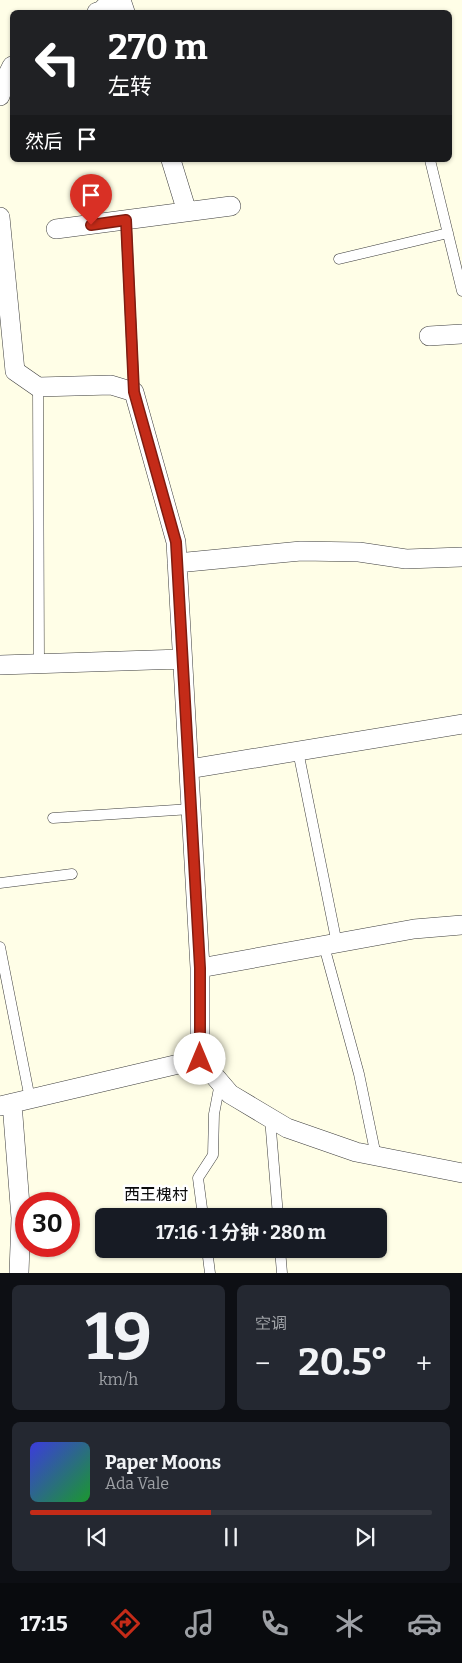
<!DOCTYPE html>
<html lang="zh">
<head>
<meta charset="utf-8">
<style>
  :root { --surface:#171b24; --page:#242831; --text:#f1f3f6; --muted:#9ea1a6; --line:#363941; --accent:#c42b18 }
  body { margin:0; font-family:Bitter,"Noto Sans SC",serif; background:var(--page); color:var(--text); height:100vh; display:flex; flex-direction:column; font-size:19px; white-space:nowrap }
  * { box-sizing:border-box; margin:0 }
  p { font-size:16px; color:var(--muted) }
  .icon { flex:none; width:28px; height:28px; fill:none; stroke:currentColor; stroke-width:2; stroke-linecap:round; stroke-linejoin:round }
  .map { position:relative; height:1273px; overflow:hidden }
  .side { display:flex; flex-direction:column; gap:12px; padding:12px; background:#0d0f14; flex:1 }
  .side>* { flex:none }
  .guide { position:absolute; left:10px; top:10px; width:442px; height:152px; border-radius:8px; box-shadow:0 1px 4px #0004; background:#202124; color:#fff; overflow:hidden }
  .speed { position:absolute; left:15px; top:1192px; display:flex; gap:10px; font-size:25px; font-weight:700; text-align:center }
  .speed>* { display:grid; place-content:center; width:65px; height:65px; border-radius:50%; background:var(--surface); box-shadow:0 1px 4px #0004; line-height:1 }
  .speed .limit { border:8px solid #d22; background:#fff; color:#111 }
  .pin { position:absolute; display:grid; place-items:center; width:42px; height:42px; color:#fff; margin:-51px -21px; border-radius:50% 50% 50% 0; rotate:-45deg; box-shadow:0 0 5px #0007 }
  .pin .icon { rotate:45deg }
  .me { position:absolute; width:55px; margin:-28px; rotate:0deg; stroke-linejoin:round; filter:drop-shadow(0 0 4px #0008) }
  .turn { display:flex; align-items:center; gap:18px; height:105px; padding:0 15px; font-size:22px }
  .turn .icon { width:65px; height:65px; stroke-width:2.5 }
  .turn b { display:block; font-size:35px; line-height:42px }
  .then { display:flex; align-items:center; height:48px; padding:0 15px; background:#0003; gap:10px; font-size:19px }
  .big { font-size:38px; font-weight:700; line-height:1.1 }
  .side .tile { flex:1; display:flex; flex-direction:column; justify-content:center; gap:8px; min-width:0; padding:0 18px; border-radius:8px; background:var(--page) }
  .side .dial { align-items:center; gap:0 }
  .dial b { font-size:65px; line-height:1 }
  .song { display:flex; align-items:center; gap:15px }
  .cover { width:60px; height:60px; border-radius:8px; background:linear-gradient(135deg,hsl(240 70% 55%),hsl(130 70% 35%)) }
  .played { height:5px; border-radius:2px; background:linear-gradient(90deg,var(--accent) 45%,var(--line) 45%) }
  .keys { display:flex; justify-content:space-around; direction:ltr }
  .heat { display:flex; justify-content:space-between; align-items:center; font-size:28px; direction:ltr }
  .side .tiles { flex:1; display:grid; gap:12px; grid-template-columns:1fr 1fr }
  .tile:last-child { grid-column:span 2 }
  .trip { position:absolute; left:95px; top:1208px; width:292px; height:50px; border-radius:8px; background:var(--surface); box-shadow:0 1px 4px #0004; font-weight:700; line-height:50px; text-align:center }
  .tabs { display:flex; height:80px; justify-content:space-around; align-items:center; background:#090b0e; color:var(--muted) }
  .tabs .icon { width:35px; height:35px }
  .tabs .selected { color:var(--accent) }
  .tabs b { font-size:22px; color:var(--text) }
  .map>svg:first-child { display:block }
  .lines { fill:none; stroke-linecap:round; stroke-linejoin:round }
  .lane-casing { stroke:#3d3d3d; stroke-width:11 }
  .street-casing { stroke:#3d3d3d; stroke-width:20 }
  .lane { stroke:#fff; stroke-width:10 }
  .street { stroke:#fff; stroke-width:19 }
  .route-casing { stroke:#7f1c10; stroke-width:12 }
  .route { stroke:#c42b18; stroke-width:9 }
  .labels { text-anchor:middle; dominant-baseline:central; stroke-width:5; stroke-linejoin:round; paint-order:stroke }
  .quarter-label { font-size:16px; fill:#0a0a0a; stroke:#fff }
</style>
</head>
<body>
<div class="map">
<svg width="462" height="1273" viewBox="0 0 462 1273">
  <rect width="100%" height="100%" fill="#fffee7"/>
  <g class="lines">
    <g class="lane-casing">
      <path id="lane" d="M430,160L462,291
        M126,220L134,392
        M339,259L448,233
        M38,387L39,664
        M298,751L337,944
        M53,818L191,809
        M0,883L72,874
        M324,946L359,1074L376,1156
        M0,947L30,1099
        M270,1118L278,1216
        M203,1216L198,1178L213,1155L214,1114L220,1083
        M207,1249L210,1273
        M280,1249L282,1273"/>
    </g>
    <g class="street-casing">
      <path id="street" d="M121,0L125,12
        M97,12L101,11L112,0
        M0,96L6,78L12,66
        M171,160L187,212
        M0,217L15,371L38,387L111,385L134,392L176,542L200,968V1059L230,1094L287,1128L356,1152L462,1173
        M56,229L231,206
        M429,336L462,334
        M177,563L301,551L359,552L406,559L462,557
        M0,665L182,659
        M189,769L462,724
        M200,968L414,929L462,925
        M12,1103L21,1218L19,1273
        M0,1106L200,1059"/>
    </g>
    <use href="#lane" class="lane"/>
    <use href="#street" class="street"/>
  </g>
  <g class="lines">
    <g class="route-casing">
      <path id="route" d="M91,225L126,220L134,392L176,542L200,968V1059"/>
    </g>
    <use href="#route" class="route"/>
  </g>
  <g class="labels">
    <g class="quarter-label">
      <text x="156" y="1194">西王槐村</text>
    </g>
  </g>
</svg>
<div class="speed"><div class="limit">30</div></div>
<div class="pin" style="left:91px;top:225px;background:#d93025"><svg class="icon" aria-label="arrive" viewBox="0 0 24 24"><path d="M6 21V4h12l-3 4 3 4H6"/></svg></div>
<svg class="me" style="left:200px;top:1059px" viewBox="-20 -20 40 40"><circle r="19" fill="#fff"/><path d="M0-13L10 11 0 6-10 11z" fill="#c42b18"/></svg>
<div class="trip">17:16 · 1 分钟 · 280 m</div>
<div class="guide">
<div class="turn"><svg class="icon" aria-label="left" viewBox="0 0 24 24"><path d="M17 20v-9H6M10 6l-5 5 5 5"/></svg><div><b>270 m</b>左转</div></div>
<div class="then">然后<svg class="icon" aria-label="arrive" viewBox="0 0 24 24"><path d="M6 21V4h12l-3 4 3 4H6"/></svg></div>
</div>
</div>
<section class="side">
<div class="tiles">
<div class="tile dial"><b>19</b><p>km/h</p></div>
<div class="tile"><p>空调</p>
<div class="heat"><a>−</a><b class="big">20.5°</b><a>+</a></div>
</div>
<div class="tile">
<div class="song"><i class="cover"></i><div><b>Paper Moons</b><p>Ada Vale</p></div></div>
<div class="played"></div>
<div class="keys"><svg class="icon" aria-label="previous" viewBox="0 0 24 24"><path d="M18 5L8 12l10 7zM5 5v14"/></svg><svg class="icon" aria-label="pause" viewBox="0 0 24 24"><path d="M8 5v14M16 5v14"/></svg><svg class="icon" aria-label="next" viewBox="0 0 24 24"><path d="M6 5l10 7-10 7zM19 5v14"/></svg></div>
</div>
</div>
</section>
<nav class="tabs">
<b>17:15</b>
<svg class="icon selected" aria-label="directions" viewBox="0 0 24 24"><path d="M12 3l9 9-9 9-9-9zM9 14v-3h6M13 9l2 2-2 2"/></svg>
<svg class="icon" aria-label="music" viewBox="0 0 24 24"><path d="M9 18V5l10-2v13"/><circle cx="6" cy="18" r="3"/><circle cx="16" cy="16" r="3"/></svg>
<svg class="icon" aria-label="phone" viewBox="0 0 24 24"><path d="M5 4h4l2 5-3 2q2 4 5 5l2-3 5 2v4C11 20 4 13 5 4z"/></svg>
<svg class="icon" aria-label="climate" viewBox="0 0 24 24"><path d="M12 3v18M4 7l16 10M4 17L20 7"/></svg>
<svg class="icon" aria-label="car" viewBox="0 0 24 24"><path d="M5 17H2v-5l4-1 3-4h7l3 4 3 1v5h-3M9 17h6M6 11h13"/><circle cx="7" cy="17" r="2"/><circle cx="17" cy="17" r="2"/></svg>
</nav>
</body>
</html>
